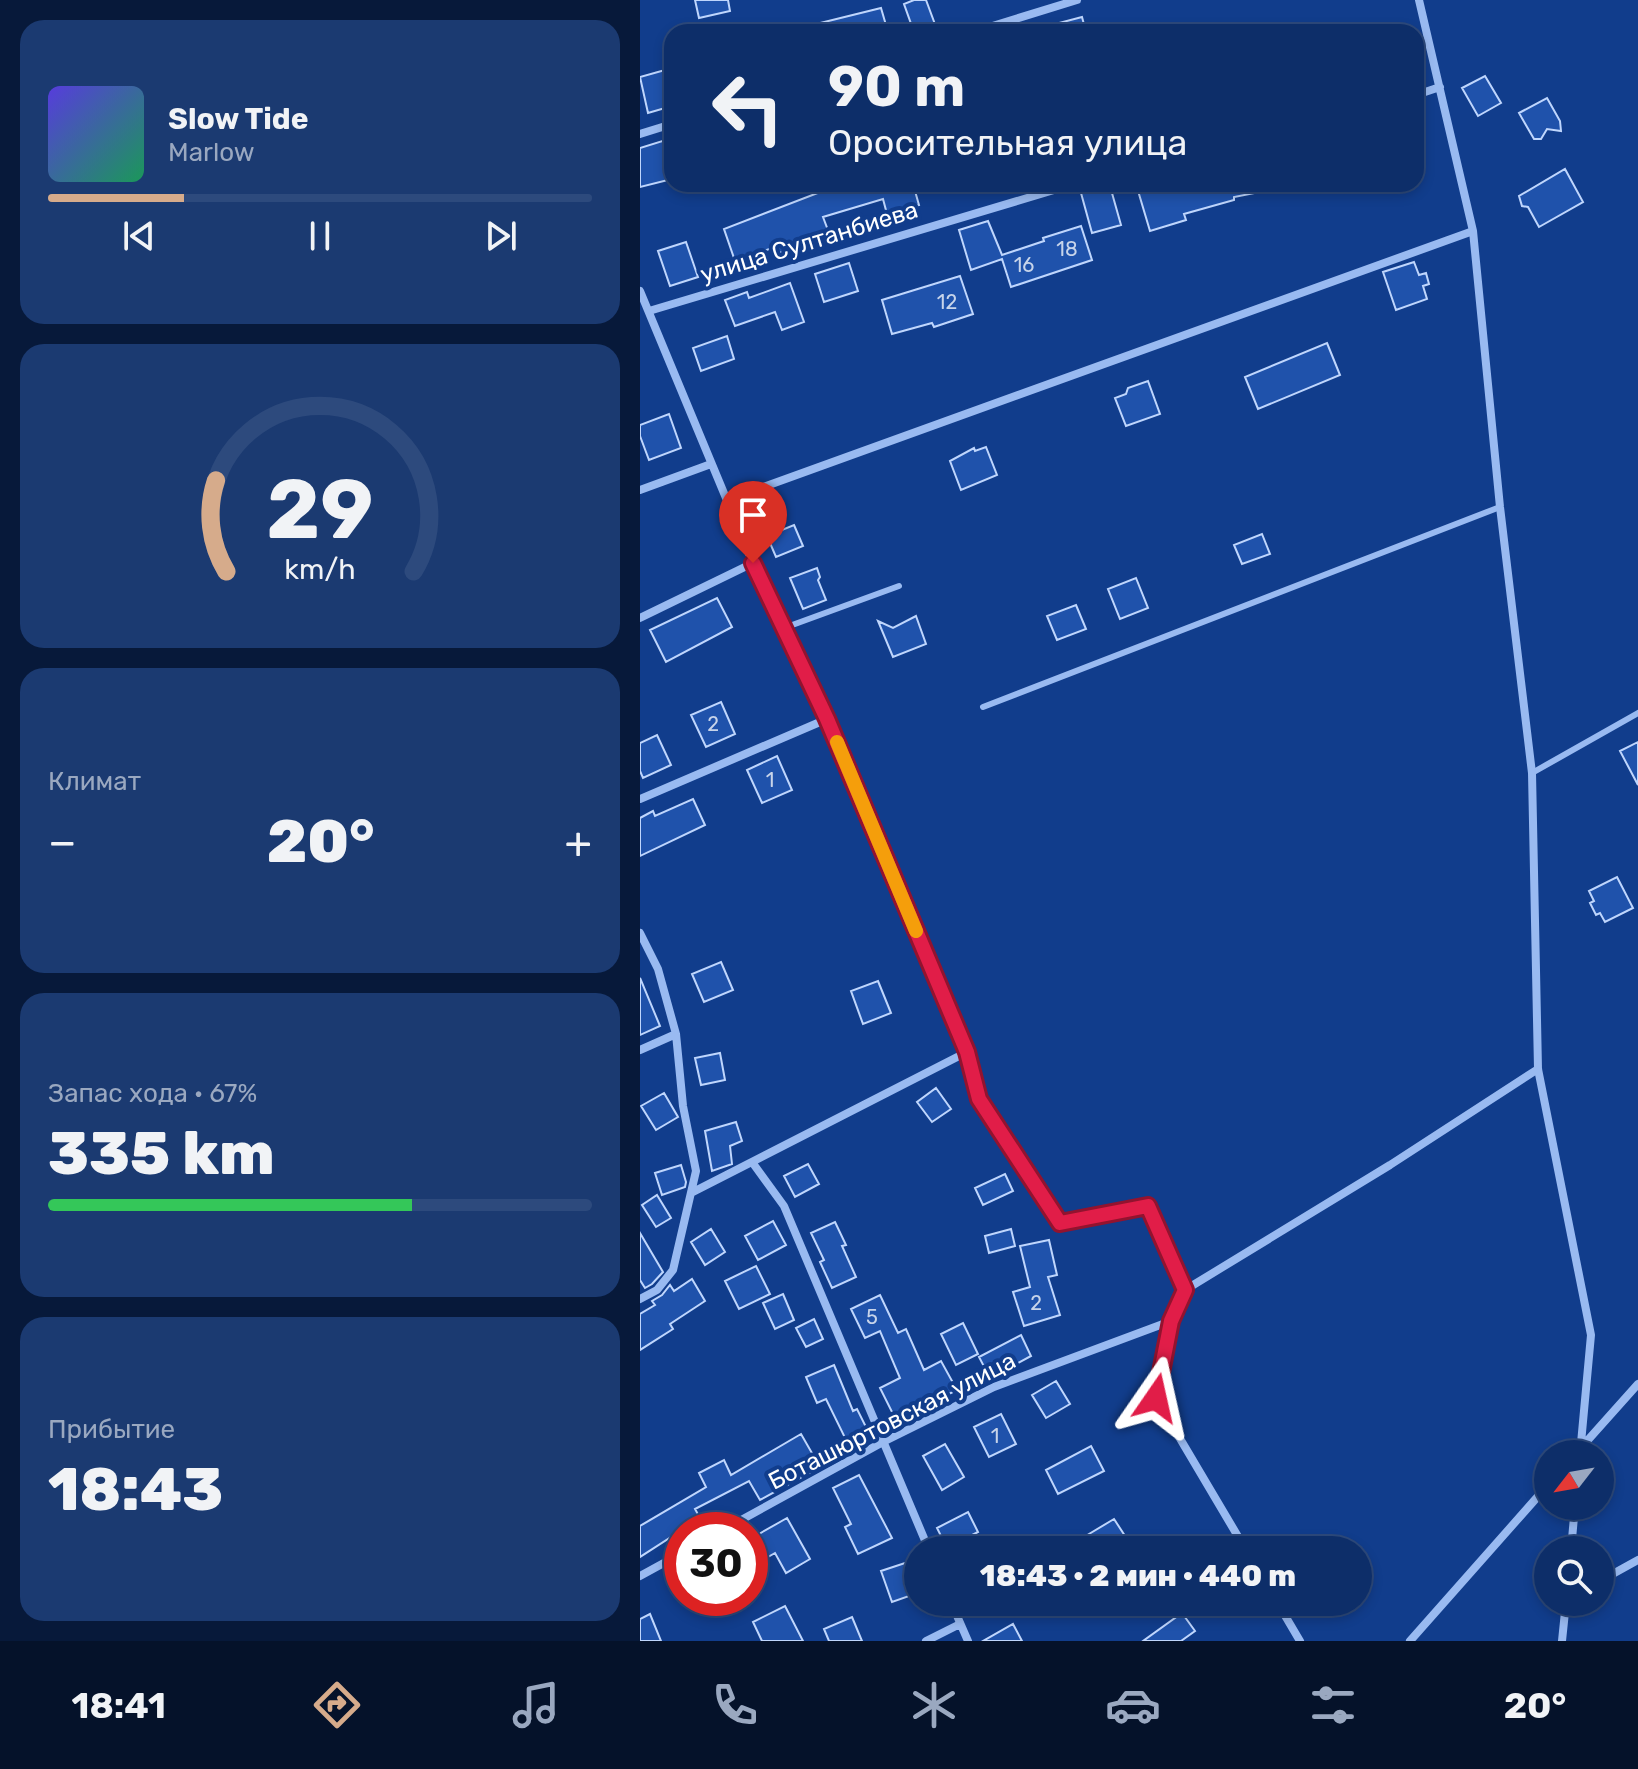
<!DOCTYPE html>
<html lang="ru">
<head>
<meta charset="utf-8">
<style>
  :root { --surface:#0d2e69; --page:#1b3a71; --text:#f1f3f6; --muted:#9aa8c0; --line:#2d4a7d; --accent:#d6ab8b }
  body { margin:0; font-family:Rubik,sans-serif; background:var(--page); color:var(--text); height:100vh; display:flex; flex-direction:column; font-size:30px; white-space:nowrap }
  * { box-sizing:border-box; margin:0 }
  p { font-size:26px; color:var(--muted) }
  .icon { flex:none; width:44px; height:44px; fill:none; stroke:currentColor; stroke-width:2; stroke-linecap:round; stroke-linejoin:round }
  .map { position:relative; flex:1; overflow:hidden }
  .side { display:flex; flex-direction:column; gap:20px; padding:20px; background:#07193a; width:640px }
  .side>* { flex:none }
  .banner { position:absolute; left:24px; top:24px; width:760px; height:168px; border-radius:24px; box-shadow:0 4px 12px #0003,0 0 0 2px var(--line); background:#0d2e69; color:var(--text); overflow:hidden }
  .needle { width:52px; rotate:239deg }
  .fabs { position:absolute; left:894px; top:1440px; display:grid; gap:16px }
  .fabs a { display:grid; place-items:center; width:80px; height:80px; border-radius:50%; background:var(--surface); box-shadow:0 4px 12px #0003,0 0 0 2px var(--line); font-size:40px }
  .speed { position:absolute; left:24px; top:1512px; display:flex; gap:16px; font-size:40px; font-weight:700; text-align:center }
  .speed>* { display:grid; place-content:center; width:104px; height:104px; border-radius:50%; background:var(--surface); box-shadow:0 4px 12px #0003,0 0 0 2px var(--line); line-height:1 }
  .speed .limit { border:12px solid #d22; background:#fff; color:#111 }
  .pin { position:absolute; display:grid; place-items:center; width:68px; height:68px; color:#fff; margin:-82px -34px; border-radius:50% 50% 50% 0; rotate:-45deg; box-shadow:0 0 8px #0007 }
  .pin .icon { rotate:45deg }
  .me { position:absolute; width:88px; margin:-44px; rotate:11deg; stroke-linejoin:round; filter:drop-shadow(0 0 6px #0008) }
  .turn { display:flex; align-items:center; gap:28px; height:168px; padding:0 32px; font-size:36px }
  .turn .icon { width:104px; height:104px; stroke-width:2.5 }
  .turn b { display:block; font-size:56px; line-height:68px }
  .big { font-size:60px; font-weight:800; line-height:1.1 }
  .side .tile { flex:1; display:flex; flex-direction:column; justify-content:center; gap:12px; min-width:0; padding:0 28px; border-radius:24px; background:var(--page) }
  .side .dial { align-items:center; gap:0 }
  .dial svg { height:208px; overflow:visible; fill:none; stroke:var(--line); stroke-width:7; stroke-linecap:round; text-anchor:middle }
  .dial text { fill:var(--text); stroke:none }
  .song { display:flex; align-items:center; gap:24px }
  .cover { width:96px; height:96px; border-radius:12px; background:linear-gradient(135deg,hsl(250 70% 55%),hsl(150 70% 35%)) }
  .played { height:8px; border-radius:4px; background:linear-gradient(90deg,var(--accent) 25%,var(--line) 25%) }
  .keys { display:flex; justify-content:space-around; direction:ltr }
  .heat { display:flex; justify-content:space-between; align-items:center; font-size:44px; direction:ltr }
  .charge { height:12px; border-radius:6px; background:linear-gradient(90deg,#34c759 67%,var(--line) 0) }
  .trip { position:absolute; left:264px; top:1536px; width:468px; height:80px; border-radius:40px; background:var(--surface); box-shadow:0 4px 12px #0003,0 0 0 2px var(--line); font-weight:800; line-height:80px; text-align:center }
  .menu { display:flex; height:128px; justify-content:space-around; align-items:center; background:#05122a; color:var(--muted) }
  .menu .icon { width:56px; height:56px }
  .menu .on { color:var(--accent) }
  .menu b { font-size:36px; color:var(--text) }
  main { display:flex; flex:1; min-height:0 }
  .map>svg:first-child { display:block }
  .building { fill:#1f52ab; stroke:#bfd6fd; stroke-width:2 }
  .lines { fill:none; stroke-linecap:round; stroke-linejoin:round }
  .service { stroke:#99baf1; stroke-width:6 }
  .minor { stroke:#99baf1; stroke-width:8 }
  .route-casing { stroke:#92132f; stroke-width:20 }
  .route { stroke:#e11d48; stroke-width:14 }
  .slow { stroke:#f59e0b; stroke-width:14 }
  .labels { text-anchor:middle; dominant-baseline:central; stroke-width:8; stroke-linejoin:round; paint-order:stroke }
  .number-label { font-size:20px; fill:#c7d4ea }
  .street-label { font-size:24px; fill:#fff; stroke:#113d8c }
</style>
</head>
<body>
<main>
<section class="side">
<div class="tile">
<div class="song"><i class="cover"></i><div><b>Slow Tide</b><p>Marlow</p></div></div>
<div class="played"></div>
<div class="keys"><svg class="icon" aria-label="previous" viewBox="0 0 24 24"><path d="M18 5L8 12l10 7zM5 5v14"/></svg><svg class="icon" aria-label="pause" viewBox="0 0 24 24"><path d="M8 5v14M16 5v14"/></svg><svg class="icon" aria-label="next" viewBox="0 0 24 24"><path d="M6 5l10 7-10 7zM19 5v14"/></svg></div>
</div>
<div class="tile dial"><svg viewBox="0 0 100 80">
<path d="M14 69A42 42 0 1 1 86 69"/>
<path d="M14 69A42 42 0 0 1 10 34" stroke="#d6ab8b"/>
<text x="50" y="56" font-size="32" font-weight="700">29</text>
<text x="50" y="72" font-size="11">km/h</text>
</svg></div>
<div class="tile"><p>Климат</p>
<div class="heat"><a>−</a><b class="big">20°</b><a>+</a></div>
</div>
<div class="tile"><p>Запас хода · 67%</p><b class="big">335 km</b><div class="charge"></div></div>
<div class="tile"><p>Прибытие</p><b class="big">18:43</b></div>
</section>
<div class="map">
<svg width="998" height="1641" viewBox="0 0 998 1641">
  <rect width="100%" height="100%" fill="#113d8c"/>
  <path class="building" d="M55,0H88L90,11L59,18Z
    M274,0H286L296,27L274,32L264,4Z
    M241,8L248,32H161L160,28Z
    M442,17L446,32H400V28Z
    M25,70L32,106L8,113L0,77Z
    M845,76L861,103L838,116L822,88Z
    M907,98L920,121L921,131L907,129L901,139H894L879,113Z
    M32,138V179L0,187V148Z
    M925,169L943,202L899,227L888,207L882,206L879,196Z
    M201,184H273L279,205L247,214L243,199L183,217L189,233L137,254L135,247L95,261L84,229Z
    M496,184H629L630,190L594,197V200L544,214L546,220L510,231Z
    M470,186L481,225L452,233L441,193Z
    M348,221L362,255L404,241L403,238L441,226L452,260L371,287L362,259L331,270L319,230Z
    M46,242L58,277L30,286L18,251Z
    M774,262L779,275L786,273L789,284L783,286L787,299L756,310L743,272Z
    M209,263L218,291L184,302L175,274Z
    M320,276L333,314L294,327L292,323L252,334L242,300Z
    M150,283L164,322L142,330L135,312L95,326L85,300L107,292L109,298Z
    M87,336L94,359L61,371L53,348Z
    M687,343L700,375L618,409L605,377Z
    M508,381L520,414L486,426L475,398L486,394L488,388Z
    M29,414L41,448L9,460L0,436V425Z
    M346,447L357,475L321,490L310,461L334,448L335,451Z
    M154,525L163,546L136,557L127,536Z
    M622,534L630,554L602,564L594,545Z
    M177,568L180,577L178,580L186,600L163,609L150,578Z
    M496,578L508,608L480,619L468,589Z
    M77,598L92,627L26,662L10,630Z
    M436,605L446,629L417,640L407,616Z
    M276,616L286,644L253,657L238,621L253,628Z
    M81,702L95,734L66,747L51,715Z
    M17,735L31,765L3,778L0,771V743Z
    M998,742V785L980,751Z
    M137,756L152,790L122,803L107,770Z
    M53,799L65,825L0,856V818L13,811L15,816Z
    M977,877L993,908L965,922L960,913L956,915L950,903L954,901L949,891Z
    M81,962L93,990L64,1002L52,974Z
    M0,978L20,1026L0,1035Z
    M238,981L251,1013L223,1024L211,991Z
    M80,1053L85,1080L61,1085L55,1058Z
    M296,1088L311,1109L292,1122L277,1102Z
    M24,1093L38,1117L16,1130L1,1106Z
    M96,1122L102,1141L90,1146L92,1164L72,1171L65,1131Z
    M168,1164L179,1184L155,1197L144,1176Z
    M41,1165L46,1182L45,1187L22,1195L15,1173Z
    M365,1174L373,1191L343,1205L335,1188Z
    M17,1195L31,1218L16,1227L2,1205Z
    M133,1221L146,1245L118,1260L105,1236Z
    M195,1222L206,1245L202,1246L216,1277L192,1288L180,1262L184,1260L171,1233Z
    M71,1229L85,1252L65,1265L51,1242Z
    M371,1229L375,1246L349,1253L345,1236Z
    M0,1233L23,1272L12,1284L5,1288L0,1280Z
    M409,1240L417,1275L408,1277L420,1315L384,1326L373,1292L390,1287L380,1246Z
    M116,1266L130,1294L99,1309L85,1281Z
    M52,1279L65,1301L30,1324L33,1329L0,1350V1314L15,1305L12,1301L22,1295L30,1285L34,1291Z
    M143,1294L154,1320L135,1329L123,1303Z
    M240,1295L258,1333L266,1329L284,1370L301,1361L317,1390L256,1420L240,1388L260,1378L240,1331L225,1338L211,1309Z
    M174,1319L183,1339L166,1347L156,1328Z
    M323,1323L338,1354L316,1365L301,1334Z
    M381,1335L391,1356L350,1378L339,1357Z
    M194,1365L213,1411L217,1409L231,1437L210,1448L186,1399L177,1403L166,1377Z
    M416,1381L430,1404L406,1418L392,1395Z
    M361,1414L376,1444L349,1457L334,1427Z
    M161,1434L180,1467L120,1500L109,1481L55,1509L64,1525L55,1530H42L0,1557V1526L66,1487L59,1473L84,1460L91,1475Z
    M305,1444L324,1477L302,1490L283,1456Z
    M451,1446L464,1471L418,1494L406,1470Z
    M219,1475L252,1538L218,1554L205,1527L211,1524L193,1488Z
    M328,1512L338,1532L307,1548L297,1528Z
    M147,1518L170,1559L146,1573L135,1553L110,1567V1539Z
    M474,1519L487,1539L470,1550H452L444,1537Z
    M265,1563L275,1594L252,1602L241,1571Z
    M145,1606L163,1641H122L113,1622Z
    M542,1613L555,1631L541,1641H503Z
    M10,1614L21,1641H0V1619Z
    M212,1617L222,1641H189L184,1629Z
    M373,1624L382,1641H343Z"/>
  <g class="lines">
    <path class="service" d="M144,628L259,586
      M343,707L860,507
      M892,773L998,713"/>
    <path class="minor" d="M779,0L833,231L860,507L892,773L898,1069L951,1335L940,1454
      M333,32L437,0
      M776,95L800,87
      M0,134L32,124
      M0,291L113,563L187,719L327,1052L339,1099L420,1223L508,1206L545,1290L531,1321L516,1398L606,1550
      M9,311L434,184
      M0,490L71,464
      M87,500L833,231
      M0,618L113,563
      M0,799L187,719
      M0,933L18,969L36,1034L43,1106L56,1171L33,1270L17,1290L0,1299
      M0,1050L36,1034
      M112,1162L144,1206L289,1550
      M51,1193L327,1052
      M545,1290L750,1165L898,1069
      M939,1450L998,1384
      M83,1530L243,1442L354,1387L531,1321
      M931,1550L935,1506
      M0,1576L42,1553
      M960,1581L998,1560
      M311,1602L328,1641
      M637,1602L660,1641
      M286,1641L320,1624
      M770,1641L908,1485
      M922,1641L926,1602"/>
  </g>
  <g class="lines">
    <g class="route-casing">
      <path id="route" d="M113,563L187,719L327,1052L339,1099L420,1223L508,1206L545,1290L531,1321L516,1398"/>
    </g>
    <use href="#route" class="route"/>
    <path class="slow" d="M197,742L276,931"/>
  </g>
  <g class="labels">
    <g class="number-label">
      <text x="427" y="249">18</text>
      <text x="384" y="265">16</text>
      <text x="307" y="302">12</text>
      <text x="73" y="724">2</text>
      <text x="130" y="780">1</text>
      <text x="396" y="1303">2</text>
      <text x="232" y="1317">5</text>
      <text x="355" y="1436">1</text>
    </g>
    <g class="street-label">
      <text transform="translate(169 242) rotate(-17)">улица Султанбиева</text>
      <text transform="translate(252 1421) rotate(-27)">Боташюртовская улица</text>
    </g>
  </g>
</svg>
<div class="fabs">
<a><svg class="needle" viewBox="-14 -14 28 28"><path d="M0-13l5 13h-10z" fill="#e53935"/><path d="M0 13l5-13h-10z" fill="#9aa8c0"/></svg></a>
<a><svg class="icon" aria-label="search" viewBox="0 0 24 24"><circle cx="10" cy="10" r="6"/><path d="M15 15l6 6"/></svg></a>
</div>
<div class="speed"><div class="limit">30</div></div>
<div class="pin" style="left:113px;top:563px;background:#d93025"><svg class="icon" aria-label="arrive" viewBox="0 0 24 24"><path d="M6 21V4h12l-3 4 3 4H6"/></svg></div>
<svg class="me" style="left:516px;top:1398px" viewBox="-20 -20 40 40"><path d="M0-17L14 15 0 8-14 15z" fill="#e11d48" stroke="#fff" stroke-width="4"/></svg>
<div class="trip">18:43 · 2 мин · 440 m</div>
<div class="banner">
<div class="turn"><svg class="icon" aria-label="left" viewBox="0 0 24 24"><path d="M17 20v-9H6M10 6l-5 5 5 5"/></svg><div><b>90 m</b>Оросительная улица</div></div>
</div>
</div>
</main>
<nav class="menu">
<b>18:41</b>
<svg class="icon on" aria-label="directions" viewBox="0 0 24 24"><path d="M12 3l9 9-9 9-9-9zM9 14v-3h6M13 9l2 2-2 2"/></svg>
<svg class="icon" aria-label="music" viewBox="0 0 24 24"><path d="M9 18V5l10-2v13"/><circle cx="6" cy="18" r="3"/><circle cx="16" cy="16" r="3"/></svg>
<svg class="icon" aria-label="phone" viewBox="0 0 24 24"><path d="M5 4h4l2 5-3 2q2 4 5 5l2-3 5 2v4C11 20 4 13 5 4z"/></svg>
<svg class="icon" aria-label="climate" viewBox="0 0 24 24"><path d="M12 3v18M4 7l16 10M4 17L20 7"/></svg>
<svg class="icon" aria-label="car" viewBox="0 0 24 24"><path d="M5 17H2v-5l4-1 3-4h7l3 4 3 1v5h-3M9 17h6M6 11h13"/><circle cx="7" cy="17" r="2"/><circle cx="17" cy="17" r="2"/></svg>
<svg class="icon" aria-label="filters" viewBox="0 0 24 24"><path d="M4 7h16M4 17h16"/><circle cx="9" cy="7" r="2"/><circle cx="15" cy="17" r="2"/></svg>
<b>20°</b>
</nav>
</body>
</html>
